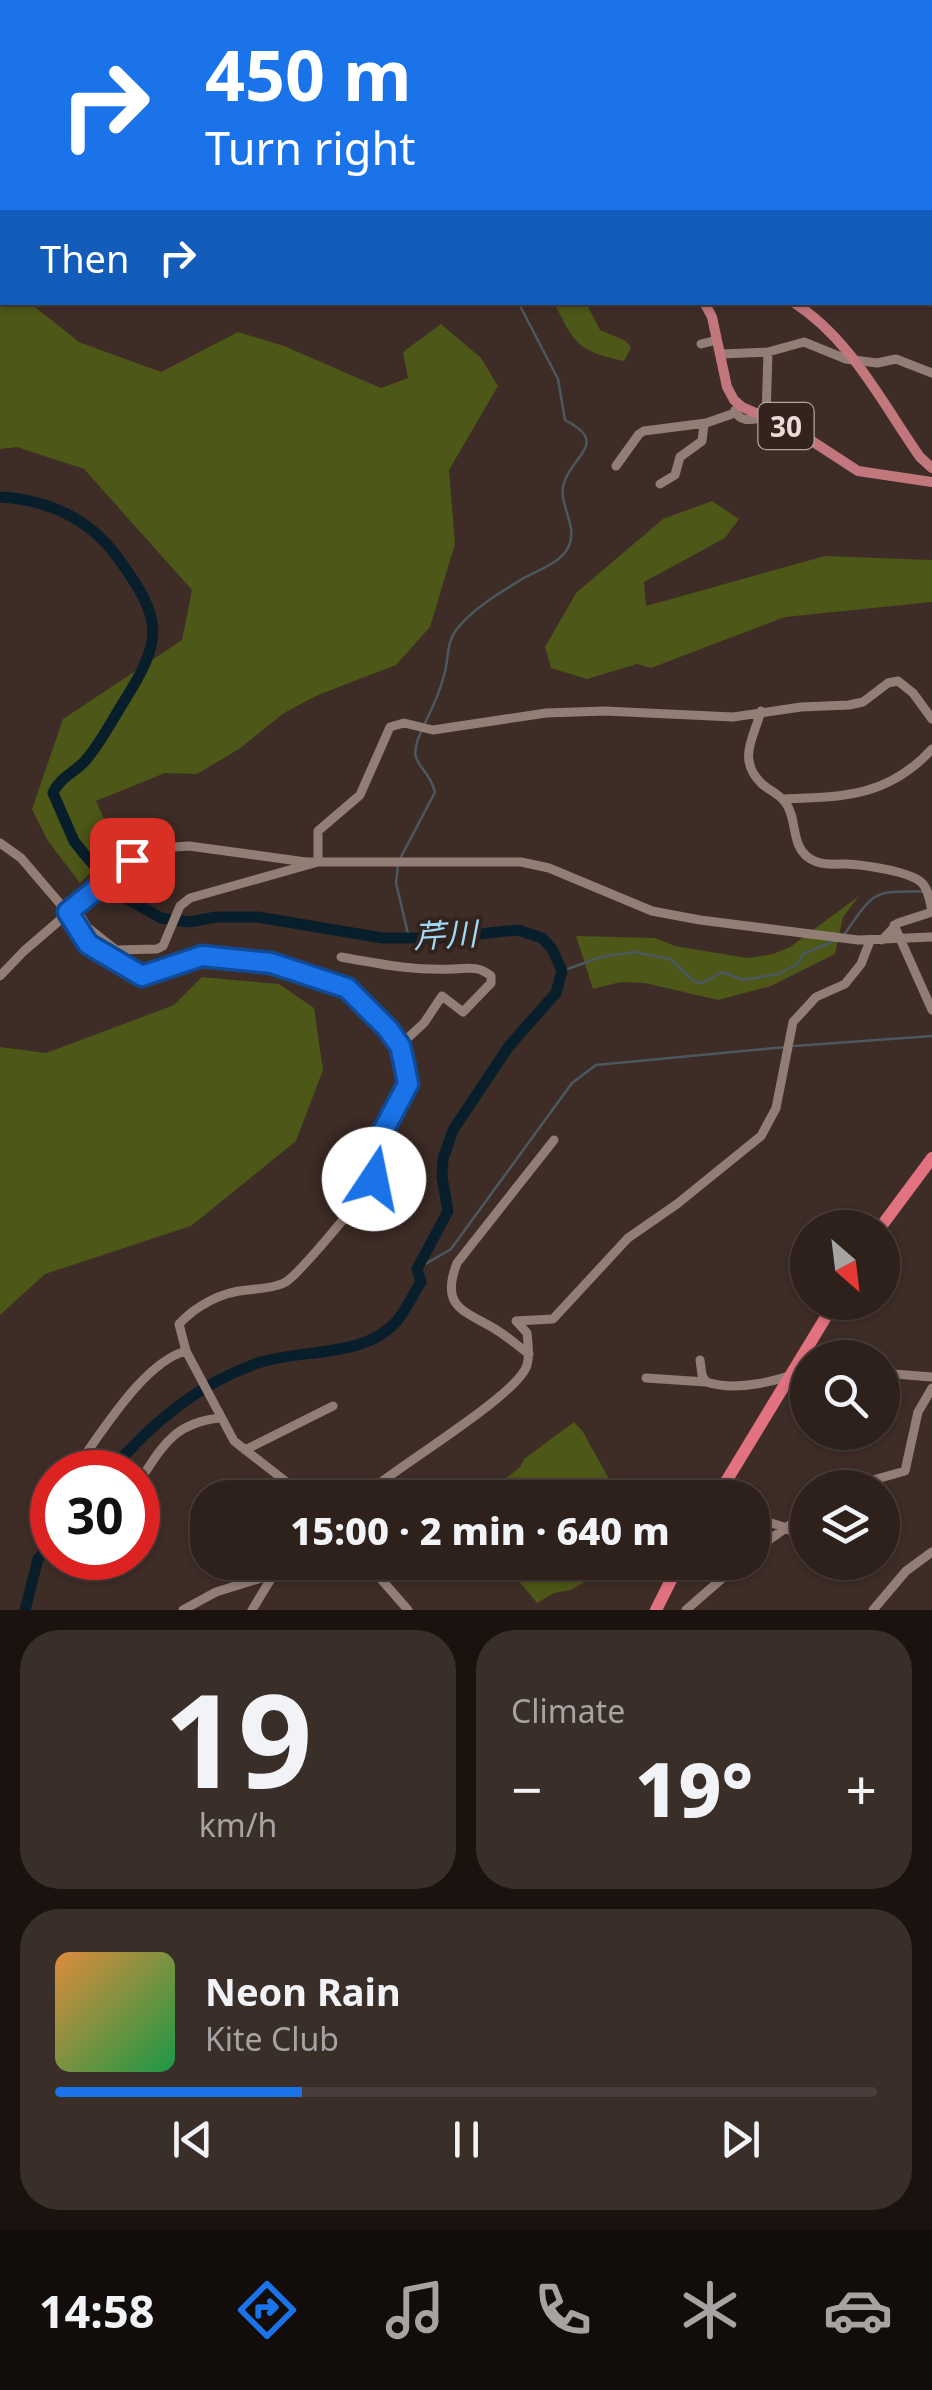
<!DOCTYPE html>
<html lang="en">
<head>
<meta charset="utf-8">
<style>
  :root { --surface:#2e211c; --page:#3a2e29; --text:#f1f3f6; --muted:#a7a3a3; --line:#493e3b; --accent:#1a73e8 }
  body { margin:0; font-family:"Noto Sans","Noto Sans JP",sans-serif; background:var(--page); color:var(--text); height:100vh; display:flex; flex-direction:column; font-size:38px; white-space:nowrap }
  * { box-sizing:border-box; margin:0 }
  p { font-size:32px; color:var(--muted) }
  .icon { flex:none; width:55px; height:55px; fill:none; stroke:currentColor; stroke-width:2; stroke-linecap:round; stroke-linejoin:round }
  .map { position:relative; height:1610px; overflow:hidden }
  .sheet { display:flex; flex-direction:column; gap:20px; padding:20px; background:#19120f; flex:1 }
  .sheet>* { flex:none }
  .banner { position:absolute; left:0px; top:0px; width:932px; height:305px; box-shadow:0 2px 8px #0004,0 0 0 2px var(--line); background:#1a73e8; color:#fff; overflow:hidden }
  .needle { width:65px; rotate:152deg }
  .fabs { position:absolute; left:790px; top:1210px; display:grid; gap:20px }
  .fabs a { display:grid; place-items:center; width:110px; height:110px; border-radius:50%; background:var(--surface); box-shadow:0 2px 8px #0004,0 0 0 2px var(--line); font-size:50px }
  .speed { position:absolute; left:30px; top:1450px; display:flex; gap:20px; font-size:50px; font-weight:700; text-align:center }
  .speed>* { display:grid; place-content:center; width:130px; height:130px; border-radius:50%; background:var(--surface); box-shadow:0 2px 8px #0004,0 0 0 2px var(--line); line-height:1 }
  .speed .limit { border:15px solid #d22; background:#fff; color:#111 }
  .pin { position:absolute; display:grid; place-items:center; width:85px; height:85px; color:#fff; margin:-42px; border-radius:20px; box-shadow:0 5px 15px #0006 }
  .me { position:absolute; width:110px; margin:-55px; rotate:11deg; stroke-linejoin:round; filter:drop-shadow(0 0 8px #0008) }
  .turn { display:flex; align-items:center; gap:35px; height:210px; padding:0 40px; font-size:45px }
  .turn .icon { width:130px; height:130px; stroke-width:2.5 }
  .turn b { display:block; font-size:70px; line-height:85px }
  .then { display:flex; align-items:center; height:95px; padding:0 40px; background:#0003; gap:20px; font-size:38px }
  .big { font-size:75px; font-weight:800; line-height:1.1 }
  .sheet .widget { flex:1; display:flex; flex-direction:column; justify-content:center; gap:15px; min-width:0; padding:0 35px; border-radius:40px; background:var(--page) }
  .sheet .dial { align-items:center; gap:0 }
  .dial b { font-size:130px; line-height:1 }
  .song { display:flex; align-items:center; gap:30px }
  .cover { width:120px; height:120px; border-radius:15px; background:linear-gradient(135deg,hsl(30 70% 55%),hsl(140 70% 35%)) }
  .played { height:10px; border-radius:5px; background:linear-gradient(90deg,var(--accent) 30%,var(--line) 30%) }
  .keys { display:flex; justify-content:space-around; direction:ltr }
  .heat { display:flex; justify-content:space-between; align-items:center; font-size:55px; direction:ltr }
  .sheet .tiles { flex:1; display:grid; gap:20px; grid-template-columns:1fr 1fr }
  .widget:last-child { grid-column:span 2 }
  .trip { position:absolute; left:190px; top:1480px; width:580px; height:100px; border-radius:40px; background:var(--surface); box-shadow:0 2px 8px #0004,0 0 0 2px var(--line); font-weight:800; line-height:100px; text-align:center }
  .dock { display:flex; height:160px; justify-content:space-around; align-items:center; background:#120d0b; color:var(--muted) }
  .dock .icon { width:70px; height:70px }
  .dock .current { color:var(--accent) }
  .dock b { font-size:45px; color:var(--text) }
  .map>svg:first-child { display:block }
  .green { fill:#4c5718 }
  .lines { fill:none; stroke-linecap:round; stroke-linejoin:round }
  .stream { stroke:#4c585f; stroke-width:2.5 }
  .river { stroke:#081f2b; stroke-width:11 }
  .minor { stroke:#937e76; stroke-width:9 }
  .major { stroke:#c2777c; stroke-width:10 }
  .highway { stroke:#e27280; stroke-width:12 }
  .route-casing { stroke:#114b97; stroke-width:25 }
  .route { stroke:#1a73e8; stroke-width:18 }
  .labels { text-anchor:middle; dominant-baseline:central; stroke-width:8; stroke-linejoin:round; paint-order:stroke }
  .shield { fill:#33231c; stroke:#b2a5a0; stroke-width:2.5 }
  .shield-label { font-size:28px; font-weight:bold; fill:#e9ddd9 }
  .water-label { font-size:32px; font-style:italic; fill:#9fd7f7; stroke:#33231c }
</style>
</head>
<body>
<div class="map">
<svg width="932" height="1610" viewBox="0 0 932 1610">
  <rect width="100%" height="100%" fill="#3e2c26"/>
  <path class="green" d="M0,0H209L2,2V13Z
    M0,262L2,302L30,303L79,342L161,372L238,332L284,346L381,388L408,378L403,352L441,324L481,358L498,386L449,470L455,544L430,627L396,665L318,695L284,713L239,749L197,774L165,773L96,801L117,847L80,883L48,841L32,809L63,719L182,640L192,590L84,469L17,447L0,449Z
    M554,303H586L600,330L626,341L631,347L624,361C577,351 575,344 554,303Z
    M712,501L739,519L725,538L644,582L646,606L825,556L932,560V602L785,617L651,668L637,664L587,679L551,668L545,647L576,593L663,519Z
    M859,896L843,917L835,954L771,986L718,1000L645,983L621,982L593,989L576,936L655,938L675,946L747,958L773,954L790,947Z
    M202,977L279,984L314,1008L323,1070L296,1141L191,1226L45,1274L0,1315V1047L46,1053L174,1005Z
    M574,1422L583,1432L619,1497H483L520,1467L524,1459Z
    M504,1563H621L570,1590L554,1593L537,1603Z"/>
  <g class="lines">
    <path class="stream" d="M568,0L569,2
      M424,725C432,709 440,692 444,675C449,660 446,643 456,630C473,608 501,592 524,578C538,570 560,563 568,548C580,524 555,503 565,480C577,452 607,442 565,420L558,379L518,302
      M401,857L435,792C427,762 405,767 421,732
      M398,865L396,883L409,938
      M844,935C878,884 876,893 932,891
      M562,971L601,957L634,952L670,959L695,982L702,983L722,972L744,980L778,974L798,964L803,954L834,941
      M794,1046L932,1036
      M417,1269L451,1249L572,1083L596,1065L786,1047"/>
    <path class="river" d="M0,497C49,500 89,518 118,558C163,620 164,638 123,703C111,722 100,744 85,761C74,773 60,777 53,793L74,841L85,855L120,895L161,918L189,922L216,917H258L382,938H438L518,930L542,938L552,949L562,971L556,993L509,1046L453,1130L443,1159L442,1177L448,1211L417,1269L421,1282C413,1294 406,1310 397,1321C363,1359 302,1348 258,1363C198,1384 150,1424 110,1472
      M25,1610L38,1559L52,1542"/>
    <path class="minor" d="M330,2L331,0
      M514,2L515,0
      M696,2L698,0
      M701,344L717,340
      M721,354L768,352L804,342L846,359L877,363L896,359L932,373
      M735,410C740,424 753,419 766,417L768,352
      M616,466L639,434L644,431L706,423L735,413
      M660,484L675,475L680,457L702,441L704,424
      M761,711C754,737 737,759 761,783C768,790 778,793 785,802C798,818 790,845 809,858C821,866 834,864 847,864C864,865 910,871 922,883C929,890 930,903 932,912
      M783,799C843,797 888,797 932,749
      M0,843L21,858L68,913L88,944L142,976L202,955L271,963L334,981L364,1003L375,1019L388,1029L399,1046L408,1084L374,1148C375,1159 379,1168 374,1178C367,1193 297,1277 284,1283C273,1288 258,1289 247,1290C221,1292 196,1306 179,1324L186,1351L234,1441L307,1498
      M68,913H79L87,927L116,950L157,949L163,946L180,906L190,898L318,862V831L360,795L390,727L404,723L433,730L546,713L605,711L733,717L801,707L849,705L863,702L888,683L898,681L913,693L932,719
      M894,925L932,1010
      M882,940L898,923L932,912
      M341,957C380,964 414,971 453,969C469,968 479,966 491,976V983L463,1012L442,996L424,1023L399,1046
      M0,976L24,951L118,870L139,856L160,848L189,846L306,862H521L549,868L652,911L700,920L858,940L932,937
      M529,1354C518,1346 507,1336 495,1329C463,1310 440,1307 457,1263L554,1140
      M700,1360L702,1375L706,1382C737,1392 779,1381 808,1369
      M882,1373L932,1377
      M646,1378L706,1382
      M245,1450L333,1406
      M67,1472L77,1466C103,1431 144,1362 186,1351
      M138,1483C162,1448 172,1423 220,1418
      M845,1488L905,1471L918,1412L932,1388
      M50,1493L52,1490
      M361,1498C391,1470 519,1395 527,1365C530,1355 528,1343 527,1333L516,1321L553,1319L628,1238L677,1204L761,1136L776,1108L793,1022L816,997L845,984L861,964L870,941
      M752,1517L784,1527L808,1540
      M752,1552L808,1512
      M366,1562L408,1610
      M664,1562L671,1580
      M183,1610L216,1592L274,1574L294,1562
      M252,1610L274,1574
      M686,1610L741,1562
      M873,1610L906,1571L932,1552"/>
    <path class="major" d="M0,225H2
      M704,302L712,317L727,387L734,400L742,407L795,430L858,471L932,482
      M793,302C851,339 882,403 920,457L932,468"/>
    <path class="highway" d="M880,1228L932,1158
      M716,1498L835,1302
      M656,1610L680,1562"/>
  </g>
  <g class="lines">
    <g class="route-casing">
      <path id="route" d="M132,860L68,912L88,944L142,976L202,956L271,963L347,988L388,1029L400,1046L404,1063L408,1084L374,1148L378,1166L374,1179"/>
    </g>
    <use href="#route" class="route"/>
  </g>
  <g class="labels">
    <rect class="shield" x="758.5" y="403" width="55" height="46" rx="8"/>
    <g class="shield-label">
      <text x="786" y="426">30</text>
    </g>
    <g class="water-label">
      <text transform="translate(445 934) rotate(-3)">芹川</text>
    </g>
  </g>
</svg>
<div class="fabs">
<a><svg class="needle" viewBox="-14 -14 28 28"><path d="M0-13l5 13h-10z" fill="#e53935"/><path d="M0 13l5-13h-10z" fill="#a7a3a3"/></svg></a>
<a><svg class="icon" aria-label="search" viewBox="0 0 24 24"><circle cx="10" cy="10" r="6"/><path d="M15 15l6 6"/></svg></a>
<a><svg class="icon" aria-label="layers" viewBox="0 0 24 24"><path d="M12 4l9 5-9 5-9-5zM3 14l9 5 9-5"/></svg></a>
</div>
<div class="speed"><div class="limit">30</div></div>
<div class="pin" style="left:132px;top:860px;background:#d93025"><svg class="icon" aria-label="arrive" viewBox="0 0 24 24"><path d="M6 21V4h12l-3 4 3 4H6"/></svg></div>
<svg class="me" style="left:374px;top:1179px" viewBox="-20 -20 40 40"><circle r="19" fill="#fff"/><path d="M0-13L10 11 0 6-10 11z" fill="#1a73e8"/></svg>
<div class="trip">15:00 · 2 min · 640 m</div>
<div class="banner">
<div class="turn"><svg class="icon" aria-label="right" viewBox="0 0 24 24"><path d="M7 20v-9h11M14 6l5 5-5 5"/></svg><div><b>450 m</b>Turn right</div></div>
<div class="then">Then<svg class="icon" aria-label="right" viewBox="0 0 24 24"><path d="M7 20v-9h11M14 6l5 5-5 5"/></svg></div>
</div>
</div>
<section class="sheet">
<div class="tiles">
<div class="widget dial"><b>19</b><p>km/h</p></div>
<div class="widget"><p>Climate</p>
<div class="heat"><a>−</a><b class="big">19°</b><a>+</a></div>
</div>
<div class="widget">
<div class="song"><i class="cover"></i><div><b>Neon Rain</b><p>Kite Club</p></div></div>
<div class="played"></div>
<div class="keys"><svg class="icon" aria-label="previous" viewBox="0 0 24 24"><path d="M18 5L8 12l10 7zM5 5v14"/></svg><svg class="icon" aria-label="pause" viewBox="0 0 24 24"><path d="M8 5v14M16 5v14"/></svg><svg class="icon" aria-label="next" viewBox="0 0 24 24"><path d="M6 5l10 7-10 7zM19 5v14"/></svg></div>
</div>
</div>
</section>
<nav class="dock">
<b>14:58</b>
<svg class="icon current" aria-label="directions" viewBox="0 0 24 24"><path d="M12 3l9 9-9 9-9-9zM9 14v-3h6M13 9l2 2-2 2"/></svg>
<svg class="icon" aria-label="music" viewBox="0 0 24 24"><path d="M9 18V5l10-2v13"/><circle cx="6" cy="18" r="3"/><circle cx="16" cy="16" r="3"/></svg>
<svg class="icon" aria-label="phone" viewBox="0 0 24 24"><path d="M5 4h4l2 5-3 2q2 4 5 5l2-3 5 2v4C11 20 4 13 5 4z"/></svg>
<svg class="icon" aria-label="climate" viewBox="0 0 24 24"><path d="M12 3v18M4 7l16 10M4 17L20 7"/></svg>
<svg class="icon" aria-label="car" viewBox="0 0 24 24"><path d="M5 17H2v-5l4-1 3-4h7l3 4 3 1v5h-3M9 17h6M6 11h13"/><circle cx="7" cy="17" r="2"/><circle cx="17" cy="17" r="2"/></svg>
</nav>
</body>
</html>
